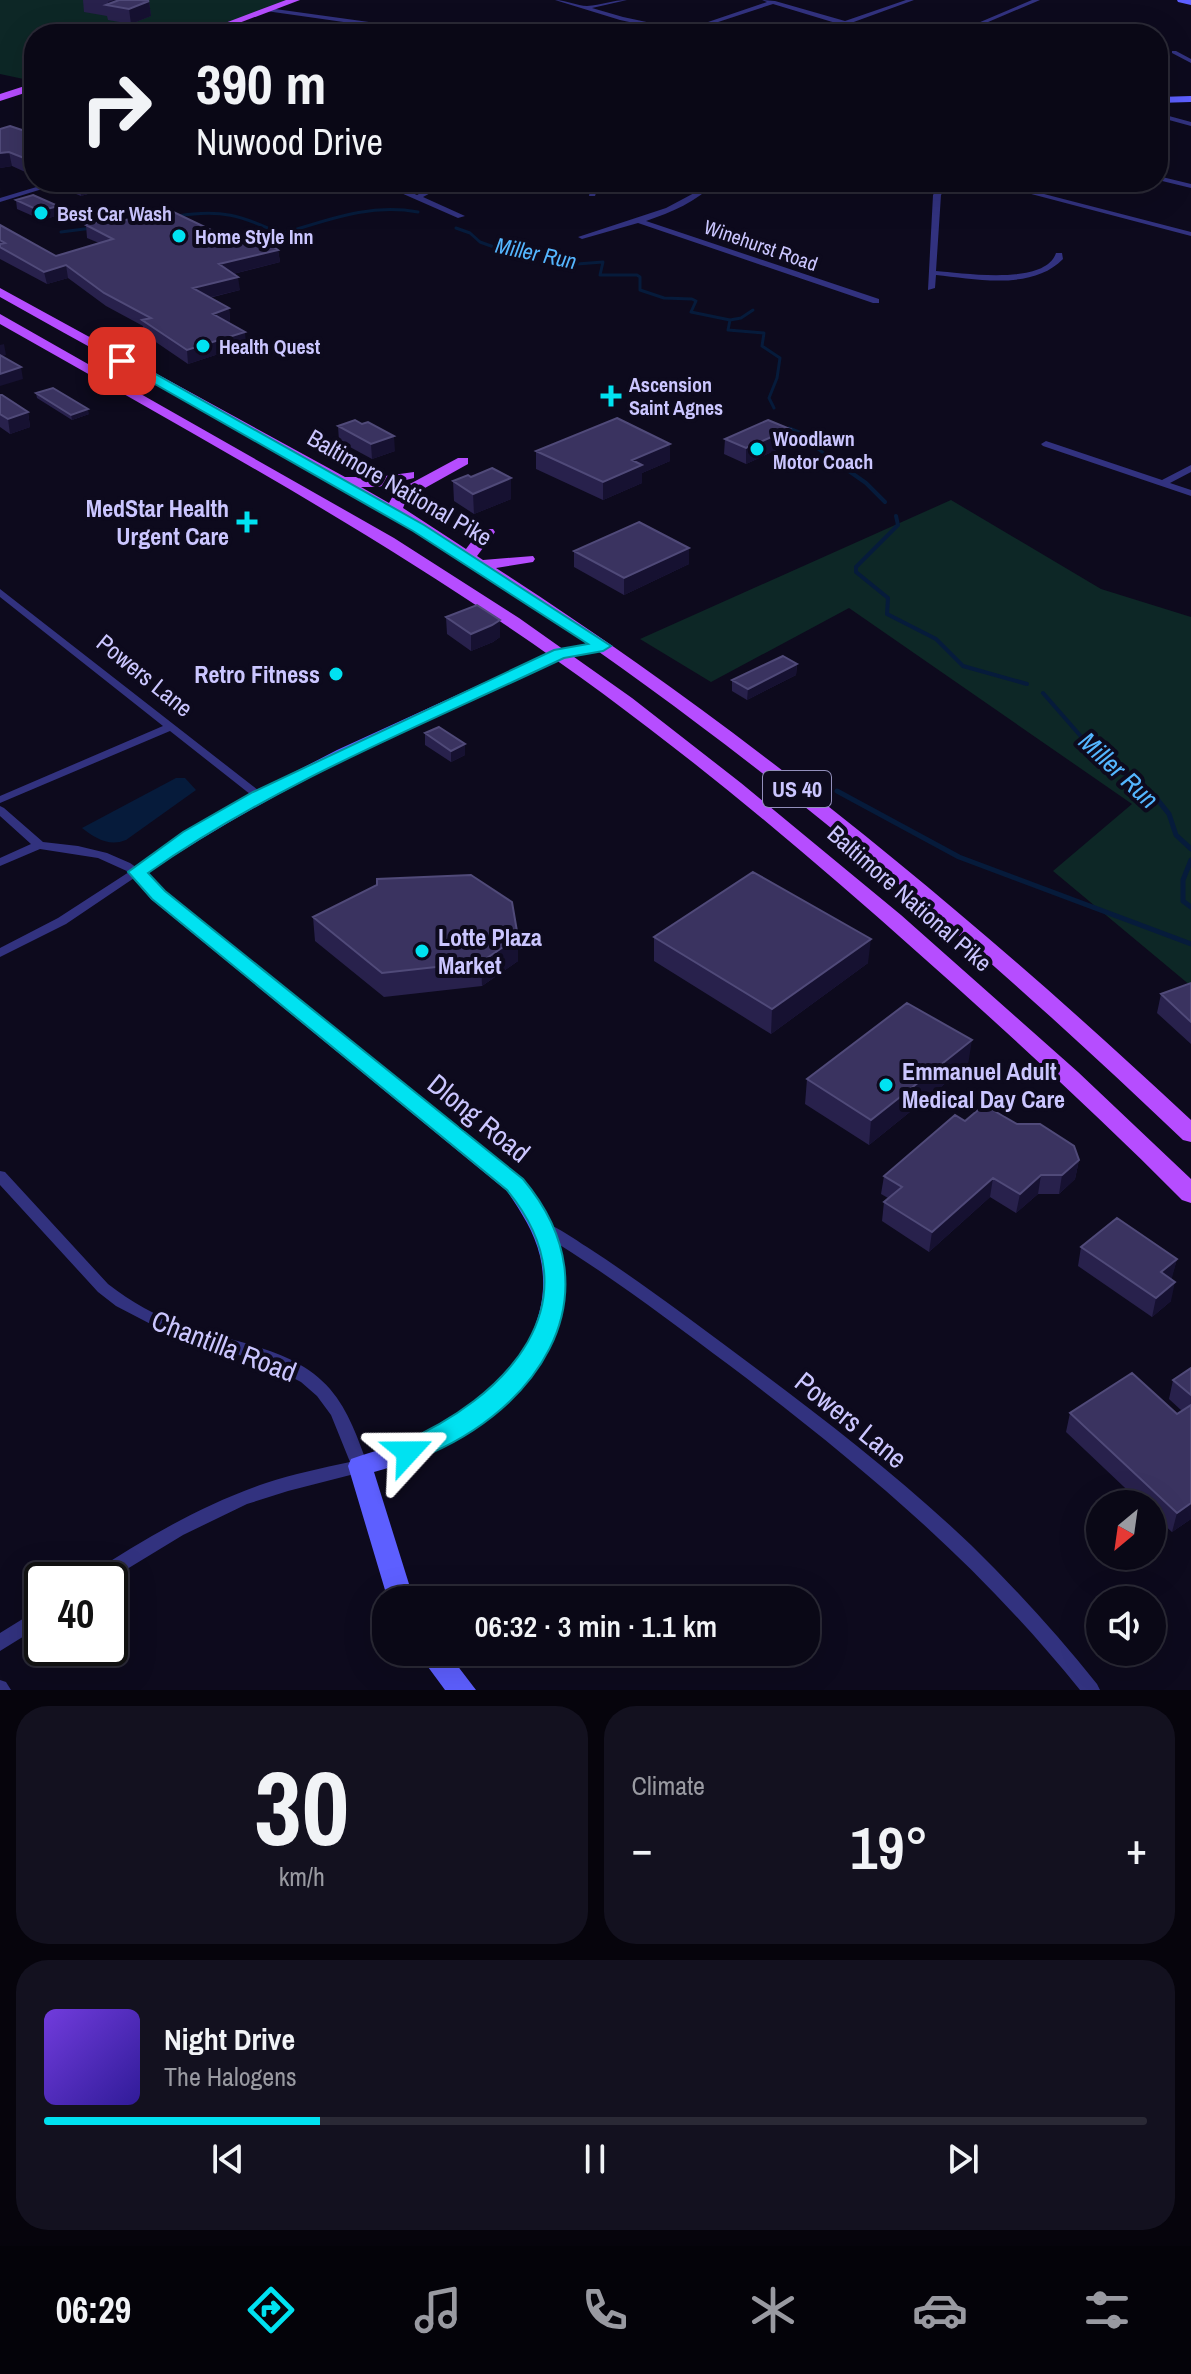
<!DOCTYPE html>
<html lang="en">
<head>
<meta charset="utf-8">
<style>
  :root { --surface:#0a0816; --page:#13111f; --text:#f1f3f6; --muted:#999aa1; --line:#2a2935; --accent:#00e2f1 }
  body { margin:0; font-family:"Archivo Narrow",sans-serif; background:var(--page); color:var(--text); height:100vh; display:flex; flex-direction:column; font-size:30px; white-space:nowrap }
  * { box-sizing:border-box; margin:0 }
  p { font-size:26px; color:var(--muted) }
  .icon { flex:none; width:44px; height:44px; fill:none; stroke:currentColor; stroke-width:2; stroke-linecap:round; stroke-linejoin:round }
  .map { position:relative; height:1690px; overflow:hidden }
  .details { display:flex; flex-direction:column; gap:16px; padding:16px; background:#06040c; flex:1 }
  .details>* { flex:none }
  .banner { position:absolute; left:24px; top:24px; width:1144px; height:168px; border-radius:32px; box-shadow:0 8px 32px #0002,0 0 0 2px var(--line); background:#0a0816; color:var(--text); overflow:hidden }
  .needle { width:52px; rotate:209deg }
  .tools { position:absolute; left:1086px; top:1490px; display:grid; gap:16px }
  .tools a { display:grid; place-items:center; width:80px; height:80px; border-radius:50%; background:var(--surface); box-shadow:0 8px 32px #0002,0 0 0 2px var(--line); font-size:40px }
  .speed { position:absolute; left:24px; top:1562px; display:flex; gap:16px; font-size:40px; font-weight:700; text-align:center }
  .speed>* { display:grid; place-content:center; width:104px; height:104px; border-radius:50%; background:var(--surface); box-shadow:0 8px 32px #0002,0 0 0 2px var(--line); line-height:1 }
  .speed .limit { border:4px solid #111; border-radius:12px; background:#fff; color:#111 }
  .pin { position:absolute; display:grid; place-items:center; width:68px; height:68px; color:#fff; margin:-34px; border-radius:16px; box-shadow:0 4px 12px #0006 }
  .me { position:absolute; width:88px; margin:-44px; rotate:66deg; stroke-linejoin:round; filter:drop-shadow(0 0 6px #0008) }
  .turn { display:flex; align-items:center; gap:28px; height:168px; padding:0 40px; font-size:36px }
  .turn .icon { width:104px; height:104px; stroke-width:2.5 }
  .turn b { display:block; font-size:56px; line-height:68px }
  .big { font-size:60px; font-weight:600; line-height:1.1 }
  .details .tile { flex:1; display:flex; flex-direction:column; justify-content:center; gap:12px; min-width:0; padding:0 28px; border-radius:32px; background:var(--page) }
  .details .dial { align-items:center; gap:0 }
  .dial b { font-size:104px; line-height:1 }
  .song { display:flex; align-items:center; gap:24px }
  .cover { width:96px; height:96px; border-radius:12px; background:linear-gradient(135deg,hsl(260 70% 55%),hsl(250 70% 35%)) }
  .played { height:8px; border-radius:4px; background:linear-gradient(90deg,var(--accent) 25%,var(--line) 25%) }
  .keys { display:flex; justify-content:space-around; direction:ltr }
  .heat { display:flex; justify-content:space-between; align-items:center; font-size:44px; direction:ltr }
  .details .tiles { flex:1; display:grid; gap:16px; grid-template-columns:1fr 1fr }
  .tile:last-child { grid-column:span 2 }
  .trip { position:absolute; left:372px; top:1586px; width:448px; height:80px; border-radius:32px; background:var(--surface); box-shadow:0 8px 32px #0002,0 0 0 2px var(--line); font-weight:600; line-height:80px; text-align:center }
  .tab-bar { display:flex; height:128px; justify-content:space-around; align-items:center; background:#040309; color:var(--muted) }
  .tab-bar .icon { width:56px; height:56px }
  .tab-bar .selected { color:var(--accent) }
  .tab-bar b { font-size:36px; color:var(--text) }
  .map>svg:first-child { display:block }
  .green { fill:#0d2726 }
  .water { fill:#061b3b }
  .lines { fill:none; stroke-linecap:round; stroke-linejoin:round }
  .stream-far2 { stroke:#061b3b; stroke-width:3 }
  .stream-far1 { stroke:#061b3b; stroke-width:4 }
  .stream { stroke:#061b3b; stroke-width:5 }
  .street { fill:#32327f; fill-rule:evenodd }
  .secondary { fill:#5d5fff; fill-rule:evenodd }
  .primary { fill:#b64dff; fill-rule:evenodd }
  .wall { fill:#28214c }
  .shaded-wall { fill:#161131 }
  .building { fill:#3a3360; stroke:#504a79; stroke-width:2 }
  .route { fill:#00e2f1; stroke:#00939d; stroke-width:2 }
  .poi-dot { fill:#00e2f1; stroke:#0d0a1d; stroke-width:3 }
  .labels { text-anchor:middle; dominant-baseline:central; stroke-width:8; stroke-linejoin:round; paint-order:stroke }
  .far-poi-label { font-size:20px; font-weight:bold; fill:#cbc6ff; stroke:#0d0a1d; text-anchor:start }
  .far-street-label { font-size:20px; fill:#cbc6ff; stroke:#0d0a1d }
  .far-water-label { font-size:22px; font-style:italic; fill:#54b6ff; stroke:#0d0a1d }
  .shield { fill:#0d0a1d; stroke:#928ebb; stroke-width:2 }
  .shield-label { font-size:22px; font-weight:bold; fill:#cbc6ff }
  .street-label { font-size:24px; fill:#cbc6ff; stroke:#0d0a1d }
  .poi-label { font-size:24px; font-weight:bold; fill:#cbc6ff; stroke:#0d0a1d; text-anchor:end }
  .water-label { font-size:26px; font-style:italic; fill:#54b6ff; stroke:#0d0a1d }
  .near-street-label { font-size:28px; fill:#cbc6ff; stroke:#0d0a1d }
</style>
</head>
<body>
<div class="map">
<svg width="1191" height="1690" viewBox="0 0 1191 1690">
  <rect width="100%" height="100%" fill="#0d0a1d"/>
  <path class="green" d="M0,0H291L196,34H34L33,81L0,74Z
    M951,500L1101,589L1191,617V986L1053,871L1132,804L849,608L711,682L640,639Z"/>
  <path class="water" d="M176,778H185L196,790L126,840C109,847 95,838 82,828Z"/>
  <g class="lines">
    <path class="stream-far2" d="M177,216C221,209 241,215 281,234C328,220 369,203 418,212
      M456,228L470,233L480,242L505,251L563,254L577,264L603,262L600,275H637L640,277V290L664,298L692,299L696,301L691,312L730,320L728,330L764,333L762,346L780,358L777,378L769,398L774,408
      M61,232L92,228
      M730,320L741,318L753,310
      M789,428L814,438V446L829,457"/>
    <path class="stream-far1" d="M826,455L866,483L885,502
      M896,516L898,525L856,567V572L888,598L887,614L936,639L963,666L1027,684
      M1043,693L1085,741L1130,777"/>
    <path class="stream" d="M1127,775L1157,799L1169,814L1176,835L1191,849
      M837,791L959,857L1191,944
      M1191,860L1183,880V901L1191,907"/>
    <path class="street" d="M555,0C566,0 577,6 587,6C601,5 613,0 627,0L592,8L623,17L689,31L708,22L767,2L762,0L775,1L845,21L906,0H914L851,23L884,34C871,34 856,25 845,26C833,26 824,34 812,34L839,24L773,4L712,24L693,34H685L620,20Z
      M1032,0H1040L960,34H952Z
      M268,8L441,32L444,34H428L266,11Z
      M1172,51H1176L1191,59V63L1172,53Z
      M1158,113L1191,122V126L1158,117Z
      M1158,176L1191,184V188L1158,180Z
      M53,182H65L0,202V198Z
      M376,182H386L417,195L442,182H451L423,197L465,216L458,218Z
      M597,182H606L598,187L595,196H589L591,186Z
      M708,182H716C696,202 672,212 646,221L879,299V303H873L638,223L582,239L578,237L666,208L698,191Z
      M942,182H950L941,195L936,271C963,273 1045,286 1056,253H1062L1063,259C1032,291 975,279 936,275L935,288L928,290L933,195Z
      M986,182H998L1191,232V236Z
      M1046,441L1162,480L1191,465V472L1170,483L1191,490V496L1043,446L1041,444Z
      M0,589L263,794L265,796L263,798H255L170,731L0,803V796L163,726L0,597Z
      M0,806L4,808L43,842L78,846L107,853L130,863L143,872L66,924L0,957V948L58,918L129,872L98,858L40,849L0,866V858L31,844L0,816Z
      M0,1171L5,1172L108,1284C131,1302 156,1316 184,1326C233,1343 294,1347 330,1389C349,1411 358,1439 368,1466L366,1471L288,1491L247,1504L183,1535L109,1580H86L89,1575C145,1538 202,1505 266,1483C293,1474 322,1468 350,1462L331,1415L317,1396L301,1382L262,1362L166,1332L116,1306L98,1292L0,1185Z
      M545,1223C560,1228 574,1239 587,1247C621,1269 654,1293 687,1317C784,1389 883,1461 971,1545C1016,1589 1058,1635 1097,1684L1100,1690H1080C976,1561 860,1464 729,1365C667,1319 606,1272 540,1233L538,1229L540,1225Z
      M42,1607V1625L0,1651V1633Z
      M0,1680L6,1682L11,1690H0Z"/>
    <path class="secondary" d="M1177,0H1191V5L1178,2Z
      M1191,96V102L1158,103V97Z
      M603,641L611,646L609,649L563,658C421,723 278,785 148,873L165,891L523,1179C539,1204 554,1226 562,1255C570,1284 563,1317 550,1344C515,1416 449,1451 374,1472L414,1600H388L348,1466L351,1459C378,1449 407,1444 432,1431C495,1397 558,1334 540,1256C534,1231 521,1212 507,1191L151,899L128,872L180,835L231,805L337,750L553,651Z
      M417,1652H447L476,1690H445Z"/>
    <path class="primary" d="M286,0H300L210,34H196Z
      M34,83V90L0,101V94Z
      M0,288L345,477H378L414,472V478L378,487H361L389,503L395,492L458,458H468V464L407,498L403,508L466,549L481,529H493L495,532L477,556L483,560L533,556L535,559L533,562L496,568C746,729 974,917 1191,1120V1142L1183,1140C983,949 774,770 544,614C371,497 183,400 0,297Z
      M0,314L394,538L519,618L632,698L741,783L901,915L1078,1072L1191,1179V1203L1182,1200C1097,1114 1007,1032 917,952C786,835 650,722 504,624C342,514 170,421 0,324Z"/>
  </g>
  <path class="wall" d="M83,0H141L149,1L151,16L131,24L108,20L107,16L84,12Z
    M0,129L34,134V176L12,166L0,168Z
    M59,182H137L138,188L121,193L108,188L81,196L59,187Z
    M16,200L58,206L59,215L42,220L17,209Z
    M116,223L234,241L278,250L280,262L233,274L240,290L209,298L229,308L230,322L228,323L246,345L188,364L144,334L143,326L106,306L68,278L47,284L0,259V225L56,256L99,243L87,238L86,225Z
    M36,393L89,414L72,420L37,398Z
    M0,395L28,412L30,427L10,434L0,427Z
    M338,426L395,451L372,459L339,441Z
    M725,439L789,444L746,464L724,454Z
    M670,444V461L642,473V483L603,500L536,469V451Z
    M471,477L511,478V499L474,514L454,501L453,481Z
    M574,551L689,564L624,595L574,567Z
    M446,617L500,637L493,642L471,651L447,634Z
    M797,664L796,675L747,700L732,691V680Z
    M425,733L465,744V755L451,762L425,745Z
    M313,917L518,937V961L482,986L384,997L315,941Z
    M654,937L868,963L771,1034L654,961Z
    M1191,983V1044L1157,1013L1161,994Z
    M968,1065L869,1145L805,1104L807,1079Z
    M965,1121L1079,1160L1075,1179L1059,1194H1038L1016,1213L990,1197L929,1252L882,1221L884,1202L888,1198L881,1194L884,1176Z
    M1081,1247L1177,1259L1171,1279V1301L1152,1317L1078,1266Z
    M1191,1368V1519L1172,1532L1152,1514V1504H1142L1066,1432L1070,1413L1177,1414L1182,1411L1169,1399L1173,1380Z"/>
  <path class="shaded-wall" d="M114,0L149,1L151,16L131,24L129,9L109,6L108,2Z
    M9,152L12,166L0,168V153Z
    M79,182H107L108,188L81,196Z
    M119,182H137L138,188L121,193Z
    M58,206L59,215L42,220L40,211Z
    M278,250L280,262L221,277L219,264Z
    M66,265L68,278L47,284L44,272Z
    M238,277L240,290L194,301L193,288Z
    M229,308L230,322L214,327L213,314Z
    M245,332L246,345L188,364L187,350Z
    M4,344L6,355L0,357V345Z
    M21,367L23,379L0,386V374Z
    M88,409L89,414L72,420L71,415Z
    M28,412L30,427L10,434L8,419Z
    M790,429L789,444L746,464V448Z
    M394,436L395,451L372,459L371,444Z
    M670,444V461L642,473V483L603,500V482L632,460Z
    M511,478V499L474,514L473,494Z
    M689,548V564L624,595V578Z
    M500,620V637L493,642L471,651V634Z
    M797,664L796,675L747,700L748,689Z
    M465,744V755L451,762V751Z
    M518,937V961L482,986L481,962Z
    M871,939L868,963L771,1034L772,1009Z
    M972,1040L968,1065L869,1145L871,1120Z
    M1079,1160L1075,1179L1059,1194L1062,1175Z
    M1041,1175L1038,1194L1016,1213L1020,1194Z
    M993,1178L990,1197L929,1252L932,1232Z
    M1177,1259L1172,1278L1156,1291L1161,1272Z
    M1175,1282L1171,1301L1152,1317L1156,1298Z
    M1191,1503V1519L1172,1532L1177,1513Z"/>
  <path class="building" d="M119,0H141L149,1L129,9L106,5Z
    M10,126L34,134V162L9,152L0,153V129Z
    M33,195L58,206L40,211L16,200Z
    M165,208L234,241L257,235L278,250L219,264L238,277L193,288L229,308L213,314L245,332L187,350L142,320L151,318L104,293L66,265L44,272L0,247V244L5,243L0,240V225L56,256L113,239L86,225L108,219L116,223Z
    M0,355L21,367L0,374Z
    M53,388L88,409L71,415L36,393Z
    M0,395H2L28,412L8,419L0,414Z
    M617,418L670,444L632,460L642,465L603,482L536,451Z
    M355,420L362,424L368,422L394,436L371,444L338,426Z
    M768,420L790,429L746,448L725,439Z
    M492,468L511,478L473,494L453,481L468,475L471,477Z
    M639,522L689,548L624,578L574,551Z
    M477,605L500,620L492,625L471,634L446,617Z
    M783,656L797,664L748,689L732,680Z
    M439,727L465,744L451,751L425,733Z
    M753,872L871,939L772,1009L654,937Z
    M471,875L512,902L518,937L481,962L382,973L313,917L377,885V879Z
    M1191,983V1022L1161,994Z
    M907,1003L972,1040L871,1120L807,1079Z
    M984,1105L1017,1124H1040L1074,1146L1079,1160L1062,1175H1041L1020,1194L993,1178L932,1232L884,1202L902,1187L884,1176L955,1115L965,1121Z
    M1117,1218L1177,1259L1161,1272L1175,1282L1156,1298L1081,1247Z
    M1191,1368V1395L1173,1380Z
    M1132,1373L1177,1414L1191,1405V1503L1177,1513L1070,1413Z"/>
  <path class="route" d="M118,358H127L424,525L611,646L603,651L564,658C423,725 276,783 148,873L165,891L523,1179C622,1297 533,1419 408,1462L399,1459L395,1452L399,1444C506,1399 599,1302 507,1190L152,899L128,872L183,832L253,792L554,650L588,644L413,531L118,363Z"/>
  <g class="poi-dot">
    <circle cx="41" cy="213" r="8"/>
    <circle cx="179" cy="236" r="8"/>
    <circle cx="203" cy="346" r="8"/>
    <path d="M607 384h8v8h8v8h-8v8h-8v-8h-8v-8h8z"/>
    <circle cx="757" cy="449" r="8"/>
    <path d="M243 510h8v8h8v8h-8v8h-8v-8h-8v-8h8z"/>
    <circle cx="336" cy="674" r="8"/>
    <circle cx="422" cy="951" r="8"/>
    <circle cx="886" cy="1085" r="8"/>
  </g>
  <g class="labels">
    <g class="far-poi-label">
      <text x="57" y="213">Best Car Wash</text>
      <text x="195" y="236">Home Style Inn</text>
      <text x="219" y="346">Health Quest</text>
      <text x="629" y="384">Ascension<tspan x="629" dy="23">Saint Agnes</tspan></text>
      <text x="773" y="438">Woodlawn<tspan x="773" dy="23">Motor Coach</tspan></text>
    </g>
    <g class="far-street-label">
      <text transform="translate(761 245) rotate(19)">Winehurst Road</text>
    </g>
    <g class="far-water-label">
      <text transform="translate(536 253) rotate(12)">Miller Run</text>
    </g>
    <rect class="shield" x="763" y="771" width="68" height="36" rx="6"/>
    <g class="shield-label">
      <text x="797" y="789">US 40</text>
    </g>
    <g class="street-label">
      <text transform="translate(400 487) rotate(30)">Baltimore National Pike</text>
      <text transform="translate(145 675) rotate(39)">Powers Lane</text>
      <text transform="translate(910 898) rotate(41)">Baltimore National Pike</text>
    </g>
    <g class="poi-label">
      <text x="229" y="508">MedStar Health<tspan x="229" dy="28">Urgent Care</tspan></text>
      <text x="320" y="674">Retro Fitness</text>
      <text x="438" y="937" text-anchor="start">Lotte Plaza<tspan x="438" dy="28">Market</tspan></text>
      <text x="902" y="1071" text-anchor="start">Emmanuel Adult<tspan x="902" dy="28">Medical Day Care</tspan></text>
    </g>
    <g class="water-label">
      <text transform="translate(1119 770) rotate(43)">Miller Run</text>
    </g>
    <g class="near-street-label">
      <text transform="translate(479 1118) rotate(39)">Dlong Road</text>
      <text transform="translate(224 1346) rotate(21)">Chantilla Road</text>
      <text transform="translate(851 1420) rotate(39)">Powers Lane</text>
    </g>
  </g>
</svg>
<div class="tools">
<a><svg class="needle" viewBox="-14 -14 28 28"><path d="M0-13l5 13h-10z" fill="#e53935"/><path d="M0 13l5-13h-10z" fill="#999aa1"/></svg></a>
<a><svg class="icon" aria-label="sound" viewBox="0 0 24 24"><path d="M4 9h4l5-4v14l-5-4H4zM17 9q2 3 0 6"/></svg></a>
</div>
<div class="speed"><div class="limit">40</div></div>
<div class="pin" style="left:122px;top:361px;background:#d93025"><svg class="icon" aria-label="arrive" viewBox="0 0 24 24"><path d="M6 21V4h12l-3 4 3 4H6"/></svg></div>
<svg class="me" style="left:408px;top:1452px" viewBox="-20 -20 40 40"><path d="M0-17L14 15 0 8-14 15z" fill="#00e2f1" stroke="#fff" stroke-width="4"/></svg>
<div class="trip">06:32 · 3 min · 1.1 km</div>
<div class="banner">
<div class="turn"><svg class="icon" aria-label="right" viewBox="0 0 24 24"><path d="M7 20v-9h11M14 6l5 5-5 5"/></svg><div><b>390 m</b>Nuwood Drive</div></div>
</div>
</div>
<section class="details">
<div class="tiles">
<div class="tile dial"><b>30</b><p>km/h</p></div>
<div class="tile"><p>Climate</p>
<div class="heat"><a>−</a><b class="big">19°</b><a>+</a></div>
</div>
<div class="tile">
<div class="song"><i class="cover"></i><div><b>Night Drive</b><p>The Halogens</p></div></div>
<div class="played"></div>
<div class="keys"><svg class="icon" aria-label="previous" viewBox="0 0 24 24"><path d="M18 5L8 12l10 7zM5 5v14"/></svg><svg class="icon" aria-label="pause" viewBox="0 0 24 24"><path d="M8 5v14M16 5v14"/></svg><svg class="icon" aria-label="next" viewBox="0 0 24 24"><path d="M6 5l10 7-10 7zM19 5v14"/></svg></div>
</div>
</div>
</section>
<nav class="tab-bar">
<b>06:29</b>
<svg class="icon selected" aria-label="directions" viewBox="0 0 24 24"><path d="M12 3l9 9-9 9-9-9zM9 14v-3h6M13 9l2 2-2 2"/></svg>
<svg class="icon" aria-label="music" viewBox="0 0 24 24"><path d="M9 18V5l10-2v13"/><circle cx="6" cy="18" r="3"/><circle cx="16" cy="16" r="3"/></svg>
<svg class="icon" aria-label="phone" viewBox="0 0 24 24"><path d="M5 4h4l2 5-3 2q2 4 5 5l2-3 5 2v4C11 20 4 13 5 4z"/></svg>
<svg class="icon" aria-label="climate" viewBox="0 0 24 24"><path d="M12 3v18M4 7l16 10M4 17L20 7"/></svg>
<svg class="icon" aria-label="car" viewBox="0 0 24 24"><path d="M5 17H2v-5l4-1 3-4h7l3 4 3 1v5h-3M9 17h6M6 11h13"/><circle cx="7" cy="17" r="2"/><circle cx="17" cy="17" r="2"/></svg>
<svg class="icon" aria-label="filters" viewBox="0 0 24 24"><path d="M4 7h16M4 17h16"/><circle cx="9" cy="7" r="2"/><circle cx="15" cy="17" r="2"/></svg>
</nav>
</body>
</html>
